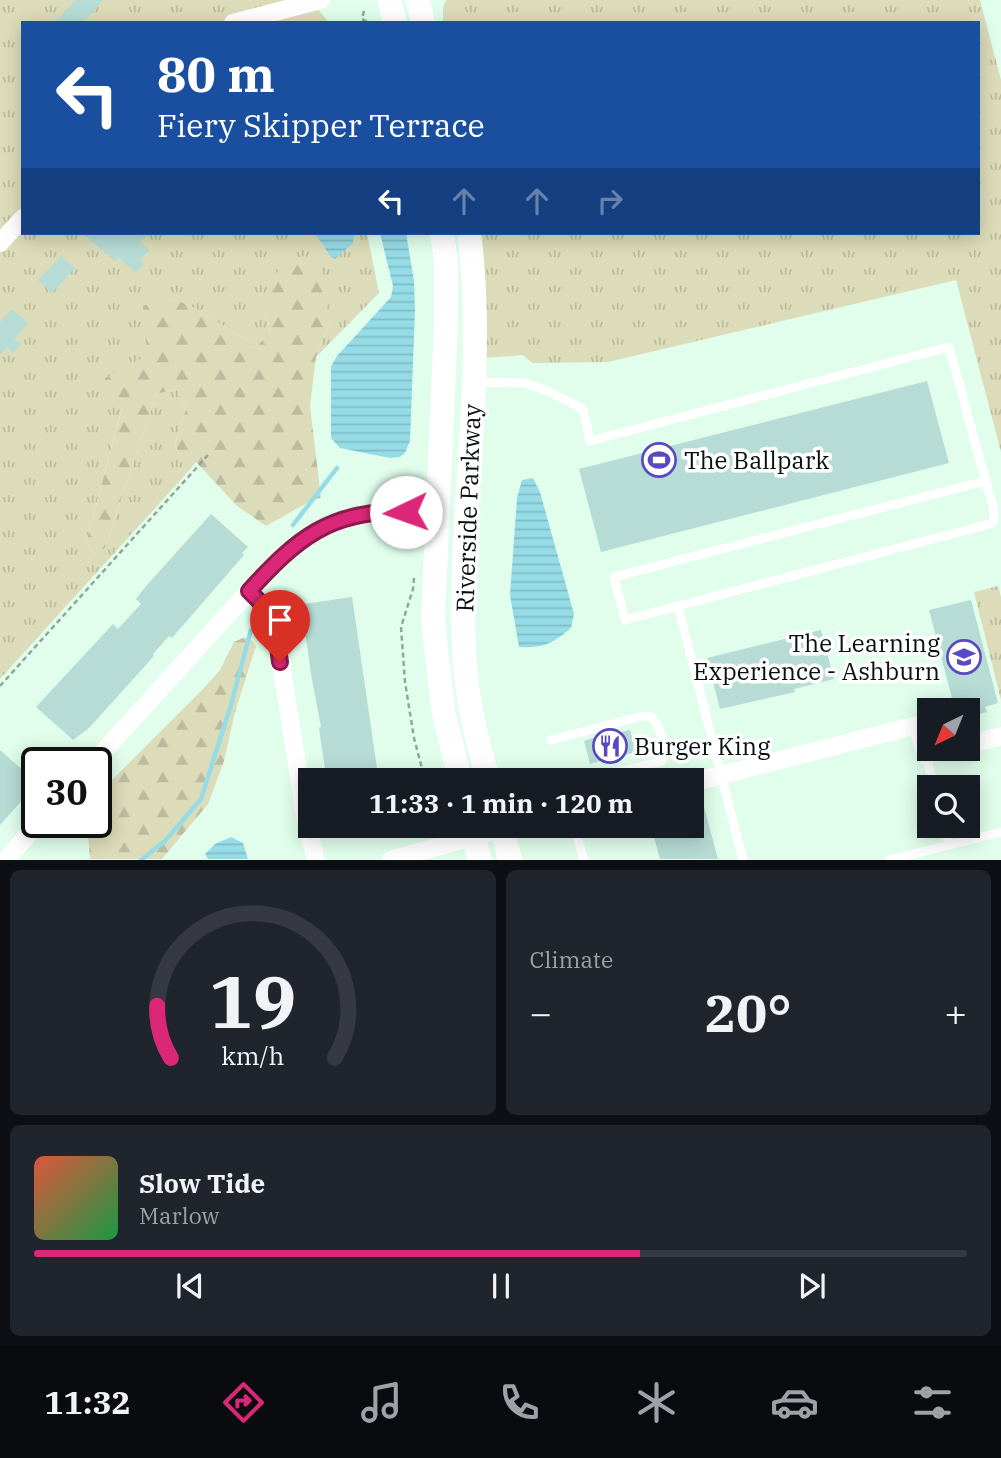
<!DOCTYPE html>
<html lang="en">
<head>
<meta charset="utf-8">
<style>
  :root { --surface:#171b24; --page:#20242c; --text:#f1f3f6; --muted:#9ea1a6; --line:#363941; --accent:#db2777 }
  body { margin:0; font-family:"IBM Plex Serif",serif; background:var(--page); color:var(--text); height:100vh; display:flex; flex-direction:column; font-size:26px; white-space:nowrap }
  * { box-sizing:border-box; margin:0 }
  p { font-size:23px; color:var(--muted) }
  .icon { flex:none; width:38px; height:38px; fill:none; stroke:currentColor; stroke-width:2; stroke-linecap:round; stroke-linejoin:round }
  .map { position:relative; height:860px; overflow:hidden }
  .side { display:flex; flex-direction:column; gap:10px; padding:10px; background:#0d0f14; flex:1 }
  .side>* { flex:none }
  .hud { position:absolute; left:21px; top:21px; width:959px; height:214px; border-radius:0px; box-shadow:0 4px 18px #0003; background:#1a4fa0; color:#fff; overflow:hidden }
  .needle { width:46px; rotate:223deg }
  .fabs { position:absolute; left:917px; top:698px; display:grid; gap:14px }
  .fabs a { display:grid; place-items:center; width:63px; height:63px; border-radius:0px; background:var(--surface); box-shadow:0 4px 18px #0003; font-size:35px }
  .speed { position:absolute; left:21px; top:747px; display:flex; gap:14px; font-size:35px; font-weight:700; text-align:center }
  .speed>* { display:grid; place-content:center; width:91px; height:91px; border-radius:50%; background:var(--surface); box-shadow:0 4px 18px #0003; line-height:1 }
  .speed .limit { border:4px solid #111; border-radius:10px; background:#fff; color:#111 }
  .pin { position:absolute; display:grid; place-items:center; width:60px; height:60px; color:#fff; margin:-72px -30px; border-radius:50% 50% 50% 0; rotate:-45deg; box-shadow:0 0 7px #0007 }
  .pin .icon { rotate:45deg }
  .me { position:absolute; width:77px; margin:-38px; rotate:267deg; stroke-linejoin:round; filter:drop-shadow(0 0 5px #0008) }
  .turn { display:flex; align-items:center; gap:24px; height:147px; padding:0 21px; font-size:32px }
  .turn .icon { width:91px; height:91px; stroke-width:2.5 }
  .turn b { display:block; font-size:49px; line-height:60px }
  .lanes { display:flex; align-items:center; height:66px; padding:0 21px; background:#0003; justify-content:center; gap:35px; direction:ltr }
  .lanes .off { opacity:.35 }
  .big { font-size:52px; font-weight:700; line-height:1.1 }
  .side .widget { flex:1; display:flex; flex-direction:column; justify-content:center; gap:10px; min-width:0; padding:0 24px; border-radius:10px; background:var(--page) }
  .side .dial { align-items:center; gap:0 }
  .dial svg { height:182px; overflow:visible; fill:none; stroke:var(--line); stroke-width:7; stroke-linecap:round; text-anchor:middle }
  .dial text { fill:var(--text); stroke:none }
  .song { display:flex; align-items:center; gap:21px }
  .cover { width:84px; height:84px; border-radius:10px; background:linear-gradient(135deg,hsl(10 70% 55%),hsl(140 70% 35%)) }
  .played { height:7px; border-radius:4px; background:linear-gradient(90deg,var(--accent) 65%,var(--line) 65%) }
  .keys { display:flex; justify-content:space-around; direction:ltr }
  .heat { display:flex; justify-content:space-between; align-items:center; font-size:38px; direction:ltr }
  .side .tiles { flex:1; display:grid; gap:10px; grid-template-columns:1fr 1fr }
  .widget:last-child { grid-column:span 2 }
  .trip { position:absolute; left:298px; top:768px; width:406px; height:70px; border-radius:0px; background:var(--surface); box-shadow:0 4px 18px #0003; font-weight:700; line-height:70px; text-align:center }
  .tabs { display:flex; height:112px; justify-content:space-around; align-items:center; background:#090b0e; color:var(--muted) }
  .tabs .icon { width:49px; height:49px }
  .tabs .on { color:var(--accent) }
  .tabs b { font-size:32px; color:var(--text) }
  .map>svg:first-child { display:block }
  .grass { fill:url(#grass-tufts) }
  .forest { fill:url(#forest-firs) }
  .water { fill:url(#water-rules) }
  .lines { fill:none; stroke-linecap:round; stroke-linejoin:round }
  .stream { stroke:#96dce7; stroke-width:4.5 }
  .building { fill:#b6dcd5 }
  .path { stroke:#90a798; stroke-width:2.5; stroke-dasharray:5 3.5; stroke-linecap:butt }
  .lane { stroke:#fff; stroke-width:9 }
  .street { stroke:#fff; stroke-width:18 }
  .secondary { stroke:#fff; stroke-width:24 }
  .route-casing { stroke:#8e194d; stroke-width:18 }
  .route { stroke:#db2777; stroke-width:12 }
  .labels { text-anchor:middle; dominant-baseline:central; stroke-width:7; stroke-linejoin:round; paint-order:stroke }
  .poi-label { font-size:24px; fill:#07110b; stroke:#fff; text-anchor:start }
  .street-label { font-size:24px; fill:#07110b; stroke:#fff }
</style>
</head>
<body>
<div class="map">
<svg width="1001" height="860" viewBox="0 0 1001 860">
  <defs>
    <pattern id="grass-tufts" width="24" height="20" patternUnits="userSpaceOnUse" patternTransform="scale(1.75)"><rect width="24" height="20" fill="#dcdcba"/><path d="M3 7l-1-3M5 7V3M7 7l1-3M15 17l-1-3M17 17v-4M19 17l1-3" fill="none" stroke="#bbbc9f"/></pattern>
    <pattern id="forest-firs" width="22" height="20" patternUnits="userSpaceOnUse" patternTransform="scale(1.75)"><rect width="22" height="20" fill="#dcdcba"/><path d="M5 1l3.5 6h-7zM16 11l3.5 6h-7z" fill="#bbbc9f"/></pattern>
    <pattern id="water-rules" width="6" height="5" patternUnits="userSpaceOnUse" patternTransform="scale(1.75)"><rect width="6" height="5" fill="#96dce7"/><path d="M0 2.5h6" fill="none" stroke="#80bcc5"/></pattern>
  </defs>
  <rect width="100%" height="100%" fill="#e0feeb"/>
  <path class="grass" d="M0,0H316L317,8L329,23H23V233H367L379,293L316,357L330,321L266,309L270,334L257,346L189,305L166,297L147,355L106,392L122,407L86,543L95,554L105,548L156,394L177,389L186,409L175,443L186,474L0,679Z
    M446,0H980L1001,80V452L956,280L608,362L532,363L523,355L483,358L479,233H978V23H443V7Z
    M998,586L1001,597V700L974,592Z"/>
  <path class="forest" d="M306,256L320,270L330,321L316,357L310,406L321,498L314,499L266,526L237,506L196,462L186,474L175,443L186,409L177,389L156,394L105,548L95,554L86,543L122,408L106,392L105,378L147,355L143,306L166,297L189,305L257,346L270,333L266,309L281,260Z
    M243,638H250L256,646L235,712L224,761L208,804L162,859H90L87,823L96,822V796L203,689L220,670L234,642Z"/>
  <path class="water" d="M315,233H354L353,243L335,259L330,256Z
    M380,233H406L414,281L415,310L410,441L405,453L400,457L390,458L340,448L331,438V366L337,356L391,297L393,286Z
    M533,478L540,492L574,614L571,628C552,644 544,648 519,647L510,595L517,498L522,480Z
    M231,837L243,843L248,859H208L205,854L215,844Z"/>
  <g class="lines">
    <path class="stream" d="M293,525L337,468
      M141,860L165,841L201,799L230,708L251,630"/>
  </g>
  <path class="building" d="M75,0H103L82,23H54Z
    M82,233H149L140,242L149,250L140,260L144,264L136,273L118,257L115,261Z
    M61,256L75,268L52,293L38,280Z
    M12,309L28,323L14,339L21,344L13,353L7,347L0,355V322Z
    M927,381L949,463L601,552L579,469Z
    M211,514L248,547L242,553L244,555L172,638L169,636L153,654L154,656L89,728L73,740L36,707L113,624L118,629L141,604L136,599L146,586Z
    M352,597L378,775L370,776L371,780H327L322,750L319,728L321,727L312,680L302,611L305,610L304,604Z
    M971,600L998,703L985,707L987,712L970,717L969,710H955L929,610Z
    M821,630L834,679L794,689L795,692L720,709L707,658Z
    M630,730L636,752L590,764L584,741L611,732L612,734Z
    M0,750L36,782L31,786L33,788L0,825Z
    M702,799L718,859H660L651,826H691V802Z"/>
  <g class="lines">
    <path class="path" d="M364,11L362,19L369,23
      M414,578L413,589L401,627L405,682L414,738L425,780
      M0,686L208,455"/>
    <path class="lane" d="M474,382L525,383L550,392L583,409L590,441L949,347L994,511V521L990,524L625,620L614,577L985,481
      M678,606L743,860
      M551,740L643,716L652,717C660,727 668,749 662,761C636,769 610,773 583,780
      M926,755L934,788
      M574,826L584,860
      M944,826L949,844
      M889,860L1001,832"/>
    <path class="street" d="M233,23L321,0
      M0,243L23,218
      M249,591L262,604L275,624L305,816L316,860
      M968,745L1001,736
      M93,763L278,559C332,512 369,511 438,514
      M691,783L917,725L926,755L949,749
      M6,860L39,822
      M391,860L511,826"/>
    <path class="secondary" d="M389,0L395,23
      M418,0L423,23
      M442,233L446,262V325L433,620L443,710L460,780
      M469,233C487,370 458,511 464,649C465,693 477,739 488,780
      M471,826L480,860
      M501,826L510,860"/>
  </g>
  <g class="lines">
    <g class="route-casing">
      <path id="route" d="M280,662C275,627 276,616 249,591C296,539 331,509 406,512"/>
    </g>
    <use href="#route" class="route"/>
  </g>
  <defs>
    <g id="stadium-ring" transform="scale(1.75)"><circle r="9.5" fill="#fff" stroke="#5849c1" stroke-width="1.5"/><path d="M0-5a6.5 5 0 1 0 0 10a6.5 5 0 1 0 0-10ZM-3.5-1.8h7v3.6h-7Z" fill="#5849c1"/></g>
    <g id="school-ring" transform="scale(1.75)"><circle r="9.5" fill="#fff" stroke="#5849c1" stroke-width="1.5"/><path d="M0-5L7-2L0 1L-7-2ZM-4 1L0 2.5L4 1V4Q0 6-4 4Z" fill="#5849c1"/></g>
    <g id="restaurant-ring" transform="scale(1.75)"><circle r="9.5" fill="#fff" stroke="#5849c1" stroke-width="1.5"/><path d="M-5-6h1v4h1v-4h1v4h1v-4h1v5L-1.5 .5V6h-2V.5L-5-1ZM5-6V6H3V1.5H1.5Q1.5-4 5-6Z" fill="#5849c1"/></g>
  </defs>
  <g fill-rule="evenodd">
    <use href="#stadium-ring" x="659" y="460"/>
    <use href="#school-ring" x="964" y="657"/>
    <use href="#restaurant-ring" x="610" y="746"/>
  </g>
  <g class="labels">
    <g class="poi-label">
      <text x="684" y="460">The Ballpark</text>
      <text x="940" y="643" text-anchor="end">The Learning<tspan x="940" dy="28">Experience - Ashburn</tspan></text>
      <text x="634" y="746">Burger King</text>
    </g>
    <g class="street-label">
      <text transform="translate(468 508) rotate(-88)">Riverside Parkway</text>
    </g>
  </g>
</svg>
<div class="fabs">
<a><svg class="needle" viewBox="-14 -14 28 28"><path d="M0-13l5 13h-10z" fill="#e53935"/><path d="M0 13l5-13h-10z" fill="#9ea1a6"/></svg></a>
<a><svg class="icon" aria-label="search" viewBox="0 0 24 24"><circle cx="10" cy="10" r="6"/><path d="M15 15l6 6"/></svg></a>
</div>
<div class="speed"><div class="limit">30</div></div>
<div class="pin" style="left:280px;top:662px;background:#d93025"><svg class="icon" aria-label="arrive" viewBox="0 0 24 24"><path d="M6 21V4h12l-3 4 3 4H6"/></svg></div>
<svg class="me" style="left:406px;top:512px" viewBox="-20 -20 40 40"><circle r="19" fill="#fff"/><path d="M0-13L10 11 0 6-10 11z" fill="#db2777"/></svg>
<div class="trip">11:33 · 1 min · 120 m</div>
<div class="hud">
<div class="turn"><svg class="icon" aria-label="left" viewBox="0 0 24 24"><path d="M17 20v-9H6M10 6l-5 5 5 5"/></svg><div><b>80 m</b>Fiery Skipper Terrace</div></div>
<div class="lanes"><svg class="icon" aria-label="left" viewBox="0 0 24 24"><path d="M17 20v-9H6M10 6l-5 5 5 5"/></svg><svg class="icon off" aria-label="ahead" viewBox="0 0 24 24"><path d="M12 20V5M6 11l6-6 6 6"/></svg><svg class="icon off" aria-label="ahead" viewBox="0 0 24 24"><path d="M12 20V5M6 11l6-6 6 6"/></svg><svg class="icon off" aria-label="right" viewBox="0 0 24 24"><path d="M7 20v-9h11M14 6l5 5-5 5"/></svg></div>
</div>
</div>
<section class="side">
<div class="tiles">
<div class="widget dial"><svg viewBox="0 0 100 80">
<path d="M14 69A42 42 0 1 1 86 69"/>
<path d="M14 69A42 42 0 0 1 8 46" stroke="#db2777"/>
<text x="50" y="56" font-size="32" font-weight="700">19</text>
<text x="50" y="72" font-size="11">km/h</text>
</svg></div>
<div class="widget"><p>Climate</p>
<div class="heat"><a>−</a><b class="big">20°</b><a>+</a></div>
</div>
<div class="widget">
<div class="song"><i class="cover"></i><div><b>Slow Tide</b><p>Marlow</p></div></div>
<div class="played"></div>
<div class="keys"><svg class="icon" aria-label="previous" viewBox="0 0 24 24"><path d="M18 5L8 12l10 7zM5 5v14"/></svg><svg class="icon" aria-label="pause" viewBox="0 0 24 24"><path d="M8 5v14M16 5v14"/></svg><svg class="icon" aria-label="next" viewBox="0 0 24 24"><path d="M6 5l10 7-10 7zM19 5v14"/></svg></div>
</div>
</div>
</section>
<nav class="tabs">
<b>11:32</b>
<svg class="icon on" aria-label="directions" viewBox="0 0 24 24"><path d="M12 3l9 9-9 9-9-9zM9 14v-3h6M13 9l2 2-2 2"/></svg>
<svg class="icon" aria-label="music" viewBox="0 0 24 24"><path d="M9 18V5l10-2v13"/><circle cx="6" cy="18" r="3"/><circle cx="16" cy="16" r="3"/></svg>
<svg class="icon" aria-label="phone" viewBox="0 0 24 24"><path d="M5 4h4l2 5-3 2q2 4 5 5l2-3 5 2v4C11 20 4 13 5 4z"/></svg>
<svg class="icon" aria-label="climate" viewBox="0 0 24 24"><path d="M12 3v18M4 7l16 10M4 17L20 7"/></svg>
<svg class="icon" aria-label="car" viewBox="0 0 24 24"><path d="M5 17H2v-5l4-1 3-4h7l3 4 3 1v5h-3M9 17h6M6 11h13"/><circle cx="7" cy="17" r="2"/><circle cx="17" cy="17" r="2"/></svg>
<svg class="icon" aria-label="filters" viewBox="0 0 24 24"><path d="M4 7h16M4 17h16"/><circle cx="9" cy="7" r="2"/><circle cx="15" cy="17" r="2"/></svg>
</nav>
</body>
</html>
